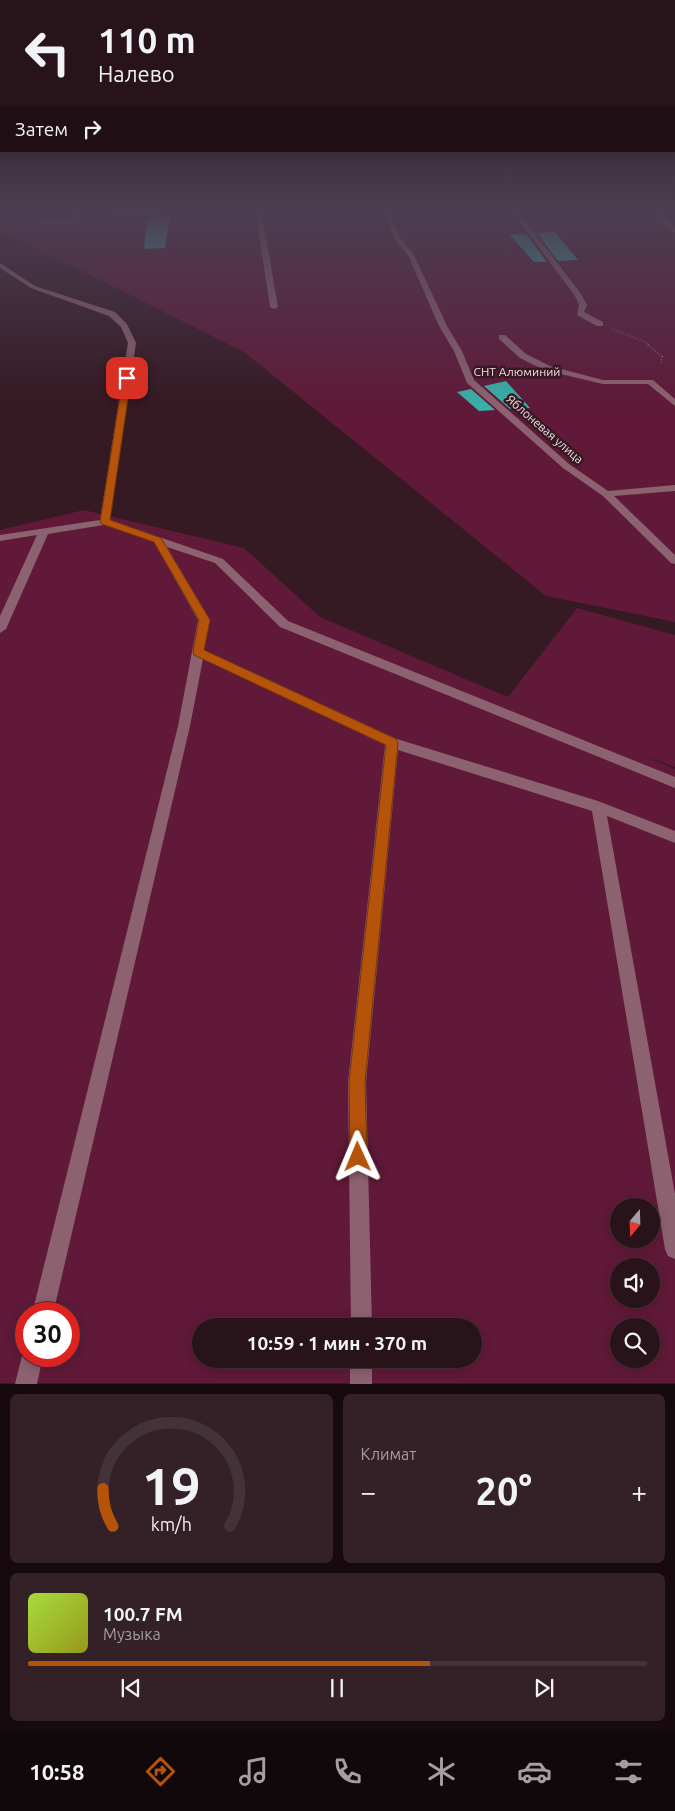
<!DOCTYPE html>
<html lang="ru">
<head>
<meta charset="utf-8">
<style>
  :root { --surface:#28131a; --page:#342027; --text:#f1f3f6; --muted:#a59ea2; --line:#443239; --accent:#b45309 }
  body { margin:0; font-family:Ubuntu,sans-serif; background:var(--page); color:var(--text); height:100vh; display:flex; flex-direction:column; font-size:19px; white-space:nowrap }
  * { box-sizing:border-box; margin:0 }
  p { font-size:16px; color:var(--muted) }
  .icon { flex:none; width:28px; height:28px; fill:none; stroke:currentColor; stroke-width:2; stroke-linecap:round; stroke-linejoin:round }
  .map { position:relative; height:1384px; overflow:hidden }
  .side { display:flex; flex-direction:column; gap:10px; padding:10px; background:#160a0e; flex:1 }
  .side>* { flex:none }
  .guide { position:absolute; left:0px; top:0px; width:675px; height:152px; box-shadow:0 2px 12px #0003,0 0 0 1px var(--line); background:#28131a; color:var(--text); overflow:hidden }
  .needle { width:32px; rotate:199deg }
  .fabs { position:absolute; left:610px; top:1198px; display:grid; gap:10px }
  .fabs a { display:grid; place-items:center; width:50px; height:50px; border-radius:50%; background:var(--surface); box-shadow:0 2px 12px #0003,0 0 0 1px var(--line); font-size:25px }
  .speed { position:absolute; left:15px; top:1302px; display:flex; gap:10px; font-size:25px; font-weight:700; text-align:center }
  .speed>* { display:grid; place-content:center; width:65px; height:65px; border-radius:50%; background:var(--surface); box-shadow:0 2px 12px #0003,0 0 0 1px var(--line); line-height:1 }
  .speed .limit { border:8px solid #d22; background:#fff; color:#111 }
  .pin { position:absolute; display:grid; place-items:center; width:42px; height:42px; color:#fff; margin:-21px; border-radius:10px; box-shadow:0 2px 8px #0006 }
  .me { position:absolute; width:55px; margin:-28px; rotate:359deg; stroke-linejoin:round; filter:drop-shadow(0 0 4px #0008) }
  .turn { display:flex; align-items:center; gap:18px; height:105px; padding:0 15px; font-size:22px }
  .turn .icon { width:65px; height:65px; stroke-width:2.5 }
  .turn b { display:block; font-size:35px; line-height:42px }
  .then { display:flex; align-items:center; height:48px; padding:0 15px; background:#0003; gap:10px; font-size:19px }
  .big { font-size:38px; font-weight:600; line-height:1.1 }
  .side .widget { flex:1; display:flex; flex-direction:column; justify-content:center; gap:8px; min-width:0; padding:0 18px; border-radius:8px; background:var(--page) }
  .side .dial { align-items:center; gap:0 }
  .dial svg { height:130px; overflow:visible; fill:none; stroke:var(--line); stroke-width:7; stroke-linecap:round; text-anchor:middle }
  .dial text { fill:var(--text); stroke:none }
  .song { display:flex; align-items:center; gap:15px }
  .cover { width:60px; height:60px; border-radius:8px; background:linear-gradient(135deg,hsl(80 70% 55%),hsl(60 70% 35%)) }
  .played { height:5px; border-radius:2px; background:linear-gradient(90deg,var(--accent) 65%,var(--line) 65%) }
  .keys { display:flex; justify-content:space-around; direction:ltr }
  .heat { display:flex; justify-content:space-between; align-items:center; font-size:28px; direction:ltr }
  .side .tiles { flex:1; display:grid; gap:10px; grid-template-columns:1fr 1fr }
  .widget:last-child { grid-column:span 2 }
  .trip { position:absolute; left:192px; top:1318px; width:290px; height:50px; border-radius:25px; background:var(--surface); box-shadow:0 2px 12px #0003,0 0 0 1px var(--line); font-weight:600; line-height:50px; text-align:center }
  .tabs { display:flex; height:80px; justify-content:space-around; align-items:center; background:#10080a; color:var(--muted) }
  .tabs .icon { width:35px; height:35px }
  .tabs .current { color:var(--accent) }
  .tabs b { font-size:22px; color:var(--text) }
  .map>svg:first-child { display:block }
  .green { fill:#601938; fill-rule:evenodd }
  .building { fill:#39b0aa }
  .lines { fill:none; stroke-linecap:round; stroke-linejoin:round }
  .path-far1 { stroke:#927981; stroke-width:2; stroke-dasharray:0.5 2; stroke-linecap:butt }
  .path { stroke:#927981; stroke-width:2.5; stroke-dasharray:0.5 2.5; stroke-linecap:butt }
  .minor { fill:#8d6270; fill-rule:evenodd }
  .route { fill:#b45309; stroke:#753606 }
  .labels { text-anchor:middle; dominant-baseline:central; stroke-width:5; stroke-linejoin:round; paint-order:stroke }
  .far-park-label { font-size:12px; fill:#f7dce4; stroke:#351923 }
  .far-street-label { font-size:12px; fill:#eed9df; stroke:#351923 }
</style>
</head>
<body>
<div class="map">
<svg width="675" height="1384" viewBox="0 0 675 1384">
  <rect width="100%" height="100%" fill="#351923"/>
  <path class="green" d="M0,214H675V622L546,596L244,352L0,230Z
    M84,510L244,548L320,617L508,697L577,608L675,635V767L645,756L675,769V1383H0V530ZM619,1206H651V1239H619ZM619,1266H651V1299H619ZM26,1314H69V1356H26ZM201,1326H474V1359H201ZM619,1326H651V1359H619Z"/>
  <path class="building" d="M170,216L165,248L144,249L147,218Z
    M555,232L563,242L578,260L558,261L537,233Z
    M509,234H526L547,262H534Z
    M506,381L530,408L510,409L484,386Z
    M471,389L495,410L479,411L457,392Z"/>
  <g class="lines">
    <path class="path-far1" d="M612,329L645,342L649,346"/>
    <path class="path" d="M648,345L662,357L661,365"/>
    <path class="minor" d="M76,214H82L79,220L72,223L42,224L39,222L42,220L71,219Z
      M172,214L118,218L115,216L117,214Z
      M256,214H262L278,307L274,309L270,307Z
      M384,214H390L401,239L414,255L447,326L462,351L474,380L569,464L608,491L675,485V491L614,496L675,555V564L671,563L603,496L563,468L467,383L454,351L439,326L408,255L395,239Z
      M514,214H520L581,294L587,305L584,312L603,322V326H597L577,315L579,305L575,296Z
      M653,214H660L675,228V233Z
      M0,263L35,286L115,312L127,324L136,343L110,520L223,559L288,621L675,777V788L280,627L215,563L167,547L210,620L204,650L397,739L598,801L675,831V843L607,816L675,1194V1259L668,1256L665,1249L592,811L398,750L366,1082L372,1326H351L348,1082L385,745L203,659L190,726L53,1314H32L178,726L198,620L154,542L104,525L48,534L6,629L0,633V616L37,535L0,541V535L100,520L128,343L121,327L109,316L31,288L0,268Z
      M499,335H505L526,354L550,366L603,380H653L675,399V406L648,384H603L544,370L520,358L499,339Z
      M24,1348H26V1356H43L37,1384H15Z
      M350,1359H372V1384H350Z"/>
  </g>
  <linearGradient id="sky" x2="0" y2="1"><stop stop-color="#1d0e13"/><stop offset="0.52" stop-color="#4b3e50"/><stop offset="1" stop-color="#4b3e50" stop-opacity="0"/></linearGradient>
  <rect width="675" height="408" fill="url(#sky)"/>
  <path class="route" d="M127,376L131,378L110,520L161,538L210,620L204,650L396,739L398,743L365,1082L367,1157L364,1163L358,1165L352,1163L350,1157L349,1082L386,745L194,655L193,652L199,620L154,542L102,524L100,522L123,378Z"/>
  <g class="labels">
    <g class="far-park-label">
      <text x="517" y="371">СНТ Алюминий</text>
    </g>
    <g class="far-street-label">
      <text transform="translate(545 429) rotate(41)">Яблоневая улица</text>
    </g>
  </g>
</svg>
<div class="fabs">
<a><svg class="needle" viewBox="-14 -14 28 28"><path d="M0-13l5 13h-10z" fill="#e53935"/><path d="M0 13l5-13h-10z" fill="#a59ea2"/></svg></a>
<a><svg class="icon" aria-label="sound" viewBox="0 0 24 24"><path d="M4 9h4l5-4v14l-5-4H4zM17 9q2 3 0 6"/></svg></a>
<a><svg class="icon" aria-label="search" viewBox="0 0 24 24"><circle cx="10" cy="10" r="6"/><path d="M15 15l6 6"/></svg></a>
</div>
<div class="speed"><div class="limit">30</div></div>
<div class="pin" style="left:127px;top:378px;background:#d93025"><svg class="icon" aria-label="arrive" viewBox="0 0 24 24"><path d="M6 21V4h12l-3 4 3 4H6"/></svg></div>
<svg class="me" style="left:358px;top:1157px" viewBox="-20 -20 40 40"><path d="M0-17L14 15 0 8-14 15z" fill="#b45309" stroke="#fff" stroke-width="4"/></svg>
<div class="trip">10:59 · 1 мин · 370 m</div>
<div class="guide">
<div class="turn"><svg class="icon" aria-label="left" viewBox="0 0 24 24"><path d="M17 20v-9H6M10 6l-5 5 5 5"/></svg><div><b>110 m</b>Налево</div></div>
<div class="then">Затем<svg class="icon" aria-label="right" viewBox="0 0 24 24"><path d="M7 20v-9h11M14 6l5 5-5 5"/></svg></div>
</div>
</div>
<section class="side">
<div class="tiles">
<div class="widget dial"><svg viewBox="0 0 100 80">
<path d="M14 69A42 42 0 1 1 86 69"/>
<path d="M14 69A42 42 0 0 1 8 46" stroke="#b45309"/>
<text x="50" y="56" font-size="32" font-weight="700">19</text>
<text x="50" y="72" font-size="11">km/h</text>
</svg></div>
<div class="widget"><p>Климат</p>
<div class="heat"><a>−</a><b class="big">20°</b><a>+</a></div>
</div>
<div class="widget">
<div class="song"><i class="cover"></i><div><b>100.7 FM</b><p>Музыка</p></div></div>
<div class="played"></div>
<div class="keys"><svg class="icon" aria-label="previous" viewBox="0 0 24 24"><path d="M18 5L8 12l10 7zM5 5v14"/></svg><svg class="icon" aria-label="pause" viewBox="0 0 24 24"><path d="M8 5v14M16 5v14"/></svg><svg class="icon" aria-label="next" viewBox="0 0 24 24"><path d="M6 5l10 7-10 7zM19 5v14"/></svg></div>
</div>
</div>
</section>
<nav class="tabs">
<b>10:58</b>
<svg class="icon current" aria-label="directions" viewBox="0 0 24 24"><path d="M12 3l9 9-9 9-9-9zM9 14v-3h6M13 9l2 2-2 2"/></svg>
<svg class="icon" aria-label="music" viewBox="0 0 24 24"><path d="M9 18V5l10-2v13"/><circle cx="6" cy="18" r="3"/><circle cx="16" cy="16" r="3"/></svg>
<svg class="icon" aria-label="phone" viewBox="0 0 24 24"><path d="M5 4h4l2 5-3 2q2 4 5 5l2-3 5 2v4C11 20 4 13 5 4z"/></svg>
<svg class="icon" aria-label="climate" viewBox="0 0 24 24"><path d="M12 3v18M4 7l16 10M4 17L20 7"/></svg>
<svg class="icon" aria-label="car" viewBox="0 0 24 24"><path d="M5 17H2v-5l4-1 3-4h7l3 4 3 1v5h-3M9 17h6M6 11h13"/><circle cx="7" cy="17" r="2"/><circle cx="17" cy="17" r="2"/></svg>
<svg class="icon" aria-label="filters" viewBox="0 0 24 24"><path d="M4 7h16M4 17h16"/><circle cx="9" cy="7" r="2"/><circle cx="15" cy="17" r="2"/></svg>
</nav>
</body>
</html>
